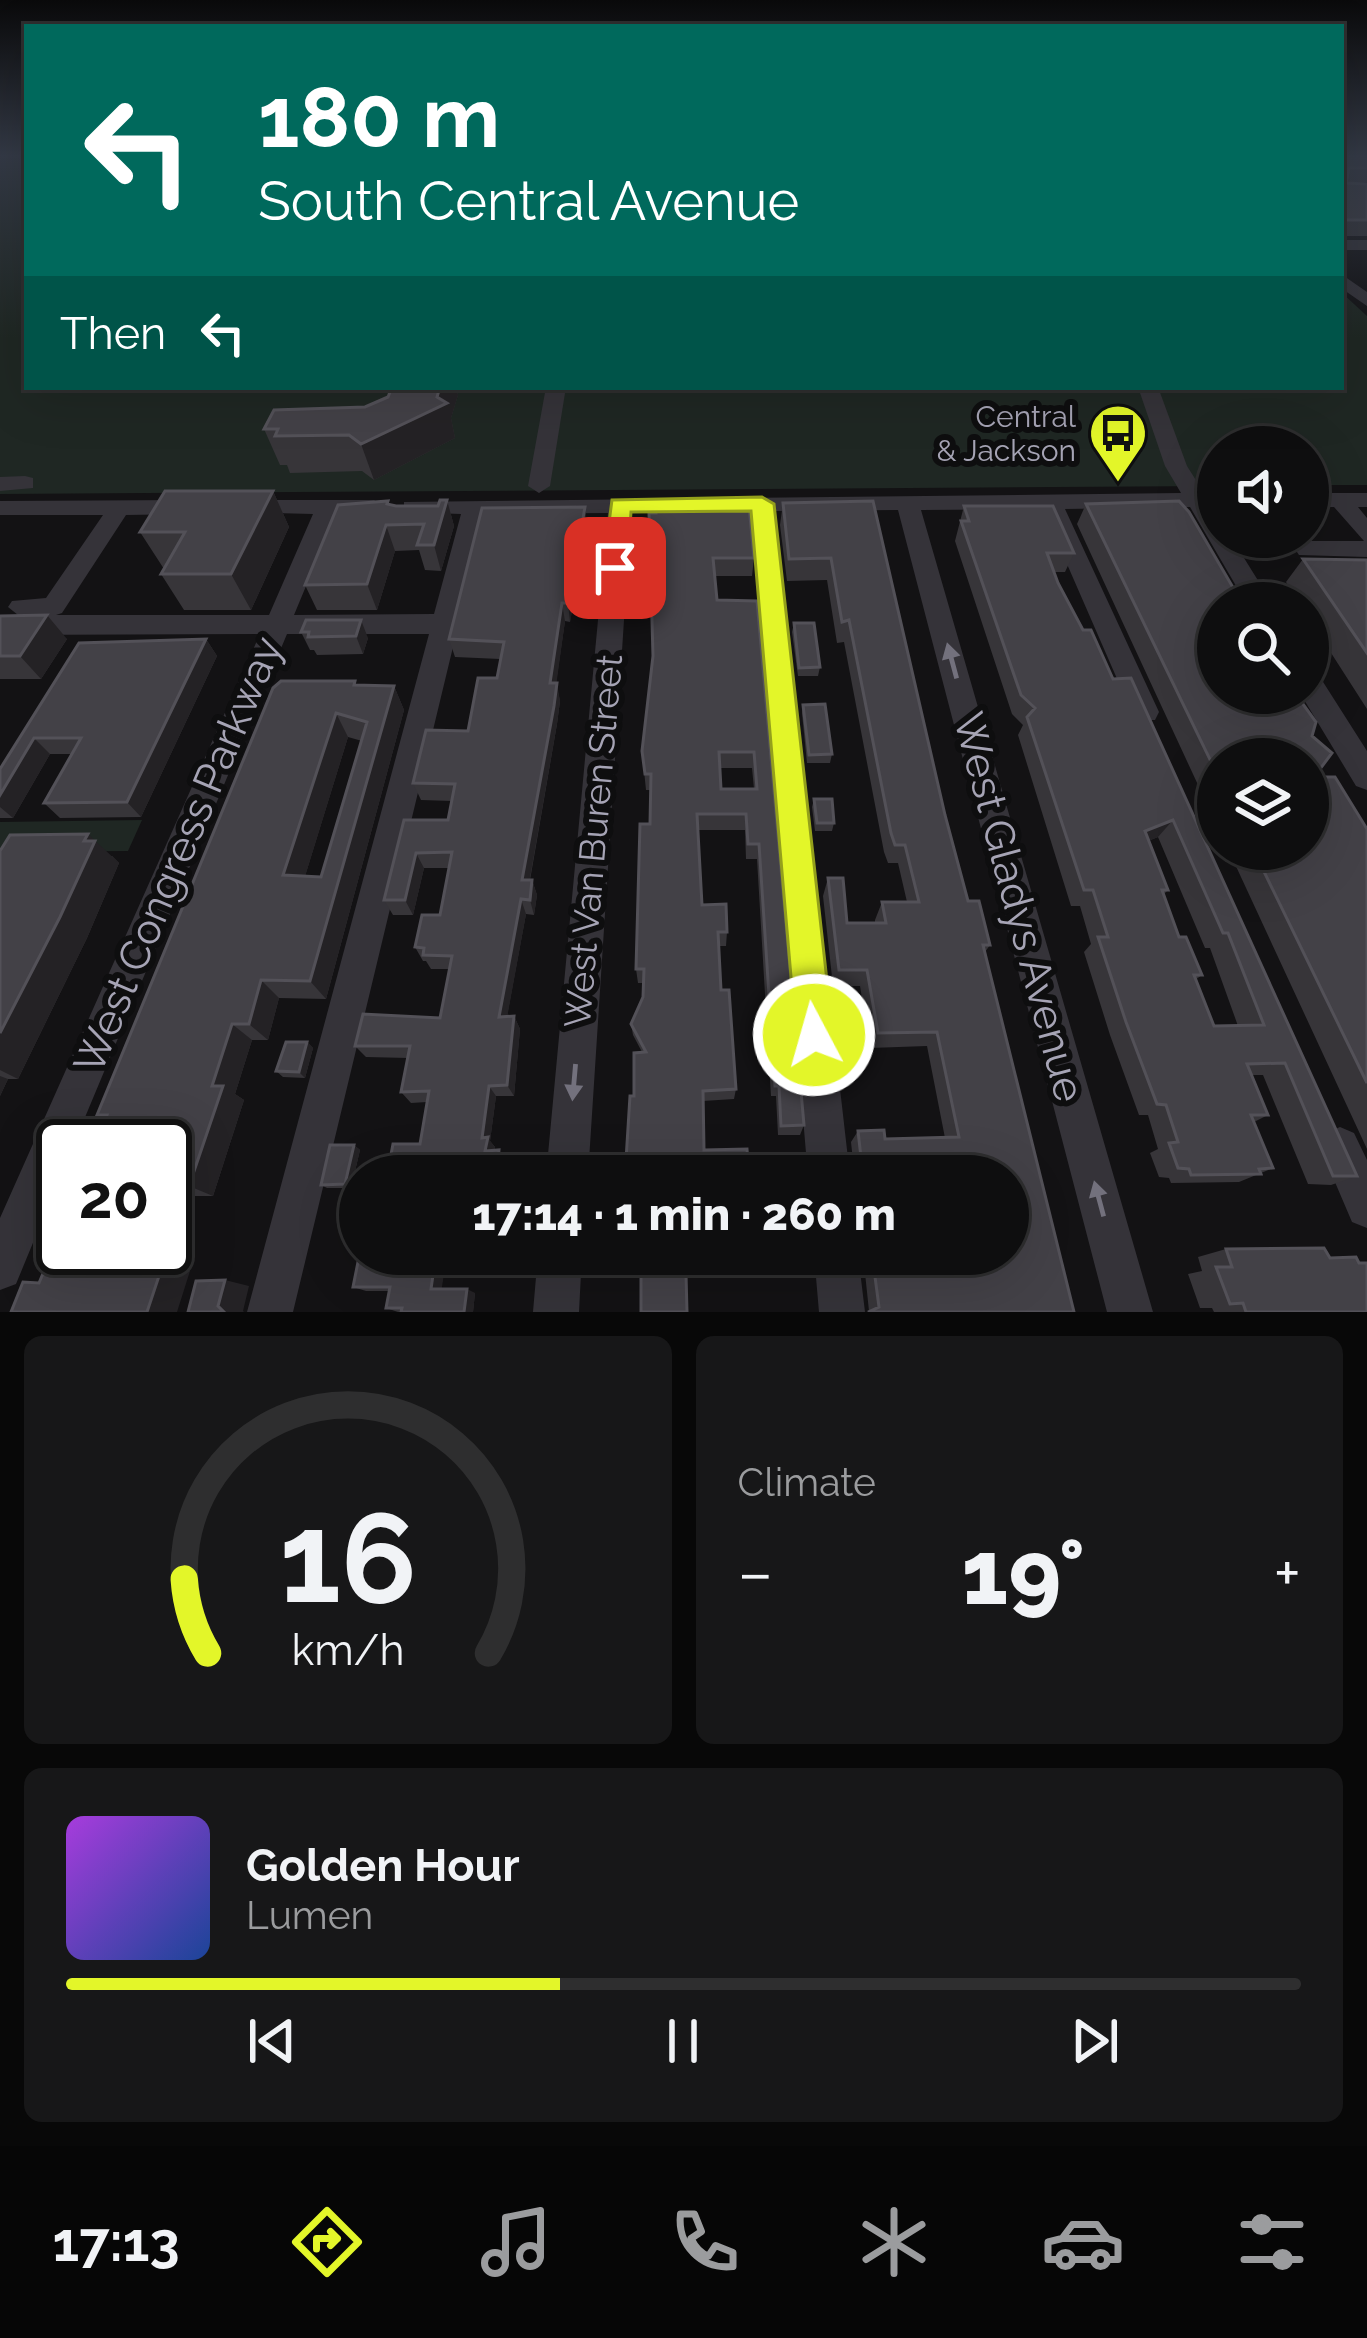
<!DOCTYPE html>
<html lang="en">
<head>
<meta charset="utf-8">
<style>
  :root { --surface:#0e0e0f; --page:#171718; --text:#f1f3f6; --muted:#9b9c9e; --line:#2e2e2f; --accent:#e3f629 }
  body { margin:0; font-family:Raleway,sans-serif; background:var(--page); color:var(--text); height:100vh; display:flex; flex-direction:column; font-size:45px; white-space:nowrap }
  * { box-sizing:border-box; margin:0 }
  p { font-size:39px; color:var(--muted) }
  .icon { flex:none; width:66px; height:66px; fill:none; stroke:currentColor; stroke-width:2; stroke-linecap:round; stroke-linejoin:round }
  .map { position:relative; height:1312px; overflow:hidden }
  .panel { display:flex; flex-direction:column; gap:24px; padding:24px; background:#080808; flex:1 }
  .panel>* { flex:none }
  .top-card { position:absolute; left:24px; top:24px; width:1320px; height:366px; border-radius:0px; box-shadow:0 12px 48px #0002,0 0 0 3px var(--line); background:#00695c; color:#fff; overflow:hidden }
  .controls { position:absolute; left:1197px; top:426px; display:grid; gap:24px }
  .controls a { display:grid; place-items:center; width:132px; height:132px; border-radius:50%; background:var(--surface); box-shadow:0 12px 48px #0002,0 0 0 3px var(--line); font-size:60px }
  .speed { position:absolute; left:36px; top:1119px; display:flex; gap:24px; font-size:60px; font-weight:700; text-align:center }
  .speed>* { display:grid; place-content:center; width:156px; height:156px; border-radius:50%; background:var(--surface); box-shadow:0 12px 48px #0002,0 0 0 3px var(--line); line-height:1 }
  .speed .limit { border:6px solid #111; border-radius:18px; background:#fff; color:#111 }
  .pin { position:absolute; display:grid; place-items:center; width:102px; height:102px; color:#fff; margin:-51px; border-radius:24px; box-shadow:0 6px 18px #0006 }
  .me { position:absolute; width:132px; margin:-66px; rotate:354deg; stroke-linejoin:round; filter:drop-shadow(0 0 9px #0008) }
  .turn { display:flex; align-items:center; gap:42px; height:252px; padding:0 36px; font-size:54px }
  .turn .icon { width:156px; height:156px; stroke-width:2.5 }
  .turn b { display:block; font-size:84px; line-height:102px }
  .then { display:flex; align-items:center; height:114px; padding:0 36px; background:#0003; gap:24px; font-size:45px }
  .big { font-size:90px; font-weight:800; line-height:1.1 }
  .panel .card { flex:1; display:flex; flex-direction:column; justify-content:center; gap:18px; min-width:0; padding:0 42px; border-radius:18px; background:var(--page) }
  .panel .dial { align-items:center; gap:0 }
  .dial svg { height:312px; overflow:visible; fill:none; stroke:var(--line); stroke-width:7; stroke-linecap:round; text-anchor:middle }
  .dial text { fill:var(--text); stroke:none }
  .song { display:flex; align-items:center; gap:36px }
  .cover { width:144px; height:144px; border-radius:18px; background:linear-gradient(135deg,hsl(280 70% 55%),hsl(220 70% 35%)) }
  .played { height:12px; border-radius:6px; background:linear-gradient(90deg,var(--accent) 40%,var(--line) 40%) }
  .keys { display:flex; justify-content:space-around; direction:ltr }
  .heat { display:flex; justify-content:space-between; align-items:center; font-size:66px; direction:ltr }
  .panel .tiles { flex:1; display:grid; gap:24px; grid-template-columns:1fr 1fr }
  .card:last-child { grid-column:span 2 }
  .trip { position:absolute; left:339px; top:1155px; width:690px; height:120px; border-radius:60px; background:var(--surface); box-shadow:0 12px 48px #0002,0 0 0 3px var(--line); font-weight:800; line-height:120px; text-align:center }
  .menu { display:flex; height:192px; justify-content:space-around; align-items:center; background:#060606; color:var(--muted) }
  .menu .icon { width:84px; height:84px }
  .menu .current { color:var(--accent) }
  .menu b { font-size:54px; color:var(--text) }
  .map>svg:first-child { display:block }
  .green { fill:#1f2723 }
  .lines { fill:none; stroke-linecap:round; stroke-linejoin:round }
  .minor { fill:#353339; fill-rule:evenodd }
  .wall { fill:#373539; fill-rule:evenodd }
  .shaded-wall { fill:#242225 }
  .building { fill:#434147; stroke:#535158; stroke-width:3; fill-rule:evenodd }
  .oneway { fill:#73717d }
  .route { fill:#e3f629; stroke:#94a01b; stroke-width:3 }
  .labels { text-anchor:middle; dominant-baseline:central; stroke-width:12; stroke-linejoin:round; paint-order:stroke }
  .far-poi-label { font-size:30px; fill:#a6a4b5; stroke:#0e0e0f; text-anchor:end }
  .street-label { font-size:36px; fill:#a6a4b5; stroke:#0e0e0f }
  .near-street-label { font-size:42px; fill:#a6a4b5; stroke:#0e0e0f }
</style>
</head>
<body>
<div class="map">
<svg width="1367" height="1312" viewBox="0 0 1367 1312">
  <rect width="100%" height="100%" fill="#131214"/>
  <path class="green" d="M0,155H27V387H1341V292L1367,316V485H1308V447H1218V486L0,494Z
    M142,820L128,851L0,852V822Z"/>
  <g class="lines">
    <path class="minor" d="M1341,240H1367V250H1341Z
      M1341,274L1367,292V306L1341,288Z
      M546,387H566L550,486L539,493L528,486Z
      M1138,387H1158L1187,466L1204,493H1218V507H1212L1218,516V537H1231L1272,603H1246L1190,507L1065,509L1159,712L1155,720H1135L1043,509L921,510L1153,1312H1107L898,510L774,511L850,1176H808L751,511L631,512L588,1176H546L608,513L485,514L293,1312H247L429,634H287L73,1146H63V1170L16,1284L0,1290V1218L260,634L0,635V615H18L8,607L12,601L46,598L103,515H0V501L188,500L199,507L188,514L126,515L62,613L56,615H269L313,514L236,512L233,507L244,500H374L385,507L374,514H336L294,615L434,614L461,514L404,512V502L1181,493L1165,466Z
      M25,476L33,478V488L0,491V477Z
      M1308,493H1367V507H1358L1367,518V557L1299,555L1295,549L1299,543L1307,541H1364L1334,507H1308Z
      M1308,671L1318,674L1367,751V790L1356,786L1300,693H1308Z
      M1340,1127L1354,1133L1367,1160V1228L1352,1222L1320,1147L1326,1133Z
      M538,1254H582L579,1312H533Z
      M814,1254H858L865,1312H819Z"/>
  </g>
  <path class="wall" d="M1341,155H1367V182H1346L1367,184V236H1341Z
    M392,387H456L458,395L451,418L455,438L374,480L362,471L290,473L287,465H280L264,429L365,407L388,397Z
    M273,491L289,527L251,610H184L161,574L164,569L140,532Z
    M447,500L454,526L441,571L425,570L419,550L395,551L377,610H317L305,585L389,505L438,506Z
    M873,501L945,815L968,901L990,945L985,952L1074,1312L869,1311L863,1254H1008V1176H848L854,1170L851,1142L858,1131L885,1139L945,1138L927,1046L870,1048L860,986H833L823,896L828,878L847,923H875V920L882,902H907L898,863H888L884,852L844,642L837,643L827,580L787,581L780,525L783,503Z
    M1086,504L1218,693L1312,736L1314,777L1367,829V1149L1228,849H1308L1218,759V828L1077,524Z
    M964,506L1074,553L1065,572H1054L1058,583L1083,630L1113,679L1357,1176L1331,1185L1308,1184L1263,1075H1252L1268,1115L1254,1122L1273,1168L1239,1182L1171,1183L1169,1178L1159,1177L1150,1153L1158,1149L1148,1115H1139L1110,1035L1084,952L1091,944L1080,906H1071L1018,735L1023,725L1012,714L955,541ZM1158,837L1205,948H1210L1238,1026H1214L1195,980L1202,975L1179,937L1164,894L1168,890L1148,841Z
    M585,507L587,525L570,622L565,621L556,683L560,701L557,724L530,880H532L537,895L534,915L526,914L507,1016H514L520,1029L514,1096H496L490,1141L495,1147L494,1151L499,1150L506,1159L504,1176H387L420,1144L427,1102L411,1103L401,1092L408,1058L366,1057L355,1046L440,1018L449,969H431L426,961H423L415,947L440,915L449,868H424L413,915H393L384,900L404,820H448L452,801L421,800L413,783L468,731L497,678L500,659L455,657L449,639Z
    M649,513L754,558L752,576H715L717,600L757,601L804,1125L800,1135H778L776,1096H771L757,859H746L745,830H698L702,905L727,932L726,946H718L721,990L736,1089L734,1099L703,1101L625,1176L634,1096L642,1052L633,1035L631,1024L643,997V983H638L636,969L650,824L651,790H646L642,751L653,656ZM720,768H752L754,789H721Z
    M1303,559L1367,560V709L1308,617V603H1299L1286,582Z
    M0,616L67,639L41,679H0Z
    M306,620L368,638L363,654L317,655L314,650H310L301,632Z
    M794,623L820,667L818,676H798L792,632Z
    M206,639L217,656L141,817L60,818L44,803L71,754H50L13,818H0V769L79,643Z
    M358,685L394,686L404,710L326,999L279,998L268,1040H252L235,1094L244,1100L213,1196H193L170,1266L190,1271L39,1283L59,1235L48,1232L63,1195V1248L106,1119L97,1115L273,688ZM348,737L362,741L321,877L305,876Z
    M803,705L832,754L830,763H807L802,713Z
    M814,799L834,823L832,831H815L812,807Z
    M0,851L112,856L119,863L87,938L18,1079H8L0,1096Z
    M307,1042L313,1048L305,1078L283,1077L276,1071Z
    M354,1145L360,1150L351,1188H327L321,1185Z
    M1226,1249L1330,1258L1359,1263L1367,1312H1214L1212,1308H1200L1188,1274L1202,1271L1198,1257Z
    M360,1254H447L441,1289L475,1293L473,1312H398L386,1308L390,1291H366L353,1287Z
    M625,1254H705V1257L695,1258L694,1278H627L625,1274Z"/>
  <path class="shaded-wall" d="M440,387H456L458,395L451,418L455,438L374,480L361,444L437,397Z
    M273,491L289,527L251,610L231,574Z
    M447,500L454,526L441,571L434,545Z
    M585,507L587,525L570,622L568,603Z
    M386,525L395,551L377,610L367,584Z
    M562,603L565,621L554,701L550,683Z
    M47,615L67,639L41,679L20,656Z
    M361,620L368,638L363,654L356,636Z
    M206,639L217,656L141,817L127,802Z
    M557,683L560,701L557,724L527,895L522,880Z
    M394,686L404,710L326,999L310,981Z
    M336,713L348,737L299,896L283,875Z
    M34,738L50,754L13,818L0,807V795Z
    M1173,820L1158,837L1130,848L1145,831Z
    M88,834L119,863L87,938L18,1079L0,1070V1033Z
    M416,853L424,868L413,915L405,900Z
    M532,880L537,895L534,915L530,900Z
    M521,899L526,914L505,1029L499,1017Z
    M261,980L279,998L268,1040L249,1024Z
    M514,1016L520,1029L514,1096L507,1085Z
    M232,1024L252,1040L235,1094L244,1100L213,1196L189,1186L212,1086Z
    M307,1042L313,1048L305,1078L299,1072Z
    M0,1076L8,1079L0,1096Z
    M489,1086L496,1096L490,1141L495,1147L493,1160L485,1151L482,1138Z
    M354,1145L360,1150L351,1188L345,1184Z
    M499,1150L506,1159L504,1176H496Z
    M167,1186L193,1196L170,1266L190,1271L177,1312H147L140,1264L146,1248H165V1192Z
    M436,1254H447L441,1293L431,1289Z
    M225,1280L249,1286L243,1311L244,1312H224L218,1306Z
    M467,1289L475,1293L473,1312H464Z"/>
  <path class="building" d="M1341,155H1367V168H1349L1346,183L1367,184V220H1341Z
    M392,387H440L437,397L447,403L361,444L349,435L275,436L278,429H264L274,410L365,407L388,397Z
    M165,491H273L231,574H161L185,532H140Z
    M440,500H447L434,545H417L424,524L386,525L367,584L305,585L338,505L388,501L387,504L396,506H438Z
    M873,501L945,815L968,901H979L990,945H983L1074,1312H868L879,1307L872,1254H1008V1176H853L852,1171L862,1166L858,1131L884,1130L885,1139L959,1137L937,1032L878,1033L867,970H839L828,878H843L847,923H886L882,902H919L905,845H895L891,833L849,620L842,622L831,558L789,559L783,503Z
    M1179,501L1189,512L1242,603H1218V693H1295L1316,722L1312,736L1332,753L1314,777H1335L1367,829V1083L1253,849H1308V759H1218V776L1086,504Z
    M656,506H749L754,558H713L717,600L757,601L804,1125L781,1126L779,1086H775L759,844H748L746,814H697L702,905L726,904L727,932H718L721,990H729L736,1089L703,1091L704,1150L747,1149L749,1176H625L630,1096H634V1053L646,1052L631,1024L643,997L644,969H636L640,824H650L651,774H645L642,751L653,656L649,513H656ZM719,752H754L757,789H721Z
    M964,506H1053L1074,553H1047L1058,583L1083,630H1091L1113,679L1131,678L1357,1176H1333L1285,1063L1247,1064L1268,1115H1251L1273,1168L1259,1169L1261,1174L1191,1175L1189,1169L1178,1168L1169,1143L1178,1142L1166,1105L1157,1104L1126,1022L1098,937H1108L1093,890H1084L1027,717L1035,708L1021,695L961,521H969ZM1173,820L1223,933H1228L1264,1025L1214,1026L1194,975H1202L1186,937H1179L1162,890H1168L1145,831Z
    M585,507L568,603H562L550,683H557L554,706L522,880H532L530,900L521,899L499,1017L514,1016L507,1085L489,1086L482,1138L488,1137L485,1151L499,1150L496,1176H387L393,1144H420L429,1091L401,1092L410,1046H355L363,1014L440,1018L452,956L423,955L424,948L415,947L422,915H440L452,852L416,853L405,900H384L404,820H448L455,784L413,783L426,730L468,731L478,678H497L504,642L449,639L482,508Z
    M1303,559L1367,560V653Z
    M47,615L20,656H0V616Z
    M306,620H361L356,636L308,637L309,632H301Z
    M794,623H814L820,667L799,668Z
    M206,639L127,802L44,803L81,738H34L0,795V769L79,643Z
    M281,681H355L354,685L394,686L310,981L261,980L249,1024H232L212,1086H223L189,1186H167L165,1192V1146H95L107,1115H97L273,688ZM336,713L367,722L321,877L283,875Z
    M825,704L832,754L809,755L803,705Z
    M814,799H832L834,823H817Z
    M88,834L84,841H95L60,917L0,1033V851L10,835Z
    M286,1042H307L299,1072L276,1071Z
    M330,1145H354L345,1184L321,1185Z
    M63,1195V1248H146L140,1264H163L147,1312H11L23,1282L39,1283L60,1233L48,1232Z
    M1324,1248L1330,1258L1356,1257L1359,1263H1367V1312H1246L1243,1303L1230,1304L1216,1267H1232L1226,1249Z
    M360,1252V1254H436L431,1289H467L464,1312H401L402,1308H386L390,1287H353Z
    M625,1254H695L694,1274H686L687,1312H641V1274H625Z
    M225,1280L218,1306L224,1312H188L196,1281Z"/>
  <defs><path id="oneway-solid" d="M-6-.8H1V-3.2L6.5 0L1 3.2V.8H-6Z" transform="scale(3)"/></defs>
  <g class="oneway">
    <use href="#oneway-solid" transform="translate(952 661) rotate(-105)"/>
    <use href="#oneway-solid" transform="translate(574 1082) rotate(95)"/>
    <use href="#oneway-solid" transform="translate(1099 1199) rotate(-105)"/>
  </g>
  <linearGradient id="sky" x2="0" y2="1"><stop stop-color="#0a0a0b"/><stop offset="0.46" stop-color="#333945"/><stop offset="1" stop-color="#333945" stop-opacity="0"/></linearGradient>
  <rect width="1367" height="338" fill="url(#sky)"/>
  <path class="route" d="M762,497L774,504L833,1035L828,1049L814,1054L801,1049L796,1035L751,511L631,512L627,568L615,577L603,568L612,500Z"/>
  <defs>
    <g id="bus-pin" transform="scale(3)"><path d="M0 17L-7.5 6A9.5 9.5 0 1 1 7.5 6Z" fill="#e3f629" stroke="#0e0e0f"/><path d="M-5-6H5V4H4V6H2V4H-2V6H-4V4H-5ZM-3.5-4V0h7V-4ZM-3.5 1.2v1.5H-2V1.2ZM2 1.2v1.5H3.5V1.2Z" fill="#111"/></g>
  </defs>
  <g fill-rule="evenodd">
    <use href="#bus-pin" x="1118" y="433"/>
  </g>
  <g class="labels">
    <g class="far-poi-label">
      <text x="1076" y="416">Central<tspan x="1076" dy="34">&amp; Jackson</tspan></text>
    </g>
    <g class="street-label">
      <text transform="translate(593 841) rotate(-85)">West Van Buren Street</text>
    </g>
    <g class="near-street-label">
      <text transform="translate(178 855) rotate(-67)">West Congress Parkway</text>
      <text transform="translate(1019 907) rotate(75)">West Gladys Avenue</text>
    </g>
  </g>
</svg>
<div class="controls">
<a><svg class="icon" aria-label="sound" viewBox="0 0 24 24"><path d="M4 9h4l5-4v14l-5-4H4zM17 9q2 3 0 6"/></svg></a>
<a><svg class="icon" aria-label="search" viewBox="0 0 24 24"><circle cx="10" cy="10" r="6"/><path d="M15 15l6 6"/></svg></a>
<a><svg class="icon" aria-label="layers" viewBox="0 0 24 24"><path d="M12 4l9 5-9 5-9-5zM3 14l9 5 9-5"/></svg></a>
</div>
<div class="speed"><div class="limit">20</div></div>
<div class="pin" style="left:615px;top:568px;background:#d93025"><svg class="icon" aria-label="arrive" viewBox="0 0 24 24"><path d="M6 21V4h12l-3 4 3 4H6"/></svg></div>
<svg class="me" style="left:814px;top:1035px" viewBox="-20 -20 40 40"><circle r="17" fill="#e3f629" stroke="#fff" stroke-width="3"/><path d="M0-11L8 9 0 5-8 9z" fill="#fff"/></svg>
<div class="trip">17:14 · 1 min · 260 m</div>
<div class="top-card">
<div class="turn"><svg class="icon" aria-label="left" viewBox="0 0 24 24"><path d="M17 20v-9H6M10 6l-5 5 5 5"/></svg><div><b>180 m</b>South Central Avenue</div></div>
<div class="then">Then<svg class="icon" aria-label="left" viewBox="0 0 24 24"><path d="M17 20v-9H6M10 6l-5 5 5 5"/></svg></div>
</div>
</div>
<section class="panel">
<div class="tiles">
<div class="card dial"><svg viewBox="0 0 100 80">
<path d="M14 69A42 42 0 1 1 86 69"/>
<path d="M14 69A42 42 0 0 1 8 50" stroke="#e3f629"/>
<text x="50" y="56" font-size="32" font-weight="700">16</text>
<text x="50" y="72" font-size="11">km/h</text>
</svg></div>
<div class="card"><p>Climate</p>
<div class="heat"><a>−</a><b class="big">19°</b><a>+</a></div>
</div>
<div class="card">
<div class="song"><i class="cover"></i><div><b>Golden Hour</b><p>Lumen</p></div></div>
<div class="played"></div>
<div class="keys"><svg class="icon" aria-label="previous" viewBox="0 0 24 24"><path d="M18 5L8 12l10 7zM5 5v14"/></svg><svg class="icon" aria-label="pause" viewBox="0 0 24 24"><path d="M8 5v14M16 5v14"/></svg><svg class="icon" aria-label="next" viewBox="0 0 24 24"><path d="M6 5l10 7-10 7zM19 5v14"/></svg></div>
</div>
</div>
</section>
<nav class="menu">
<b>17:13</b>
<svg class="icon current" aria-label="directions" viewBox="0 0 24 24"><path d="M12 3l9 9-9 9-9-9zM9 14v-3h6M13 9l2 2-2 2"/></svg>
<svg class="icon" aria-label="music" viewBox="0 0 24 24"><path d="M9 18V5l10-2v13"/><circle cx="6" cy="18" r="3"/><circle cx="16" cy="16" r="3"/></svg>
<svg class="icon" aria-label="phone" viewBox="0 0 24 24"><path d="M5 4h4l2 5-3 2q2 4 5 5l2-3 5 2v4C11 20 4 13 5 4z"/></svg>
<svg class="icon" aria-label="climate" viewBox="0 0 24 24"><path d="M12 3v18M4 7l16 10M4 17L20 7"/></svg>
<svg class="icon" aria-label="car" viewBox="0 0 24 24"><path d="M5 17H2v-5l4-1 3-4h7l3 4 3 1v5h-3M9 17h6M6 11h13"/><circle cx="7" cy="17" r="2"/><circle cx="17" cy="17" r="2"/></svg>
<svg class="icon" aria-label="filters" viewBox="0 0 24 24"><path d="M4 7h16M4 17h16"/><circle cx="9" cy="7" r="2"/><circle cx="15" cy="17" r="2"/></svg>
</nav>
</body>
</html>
